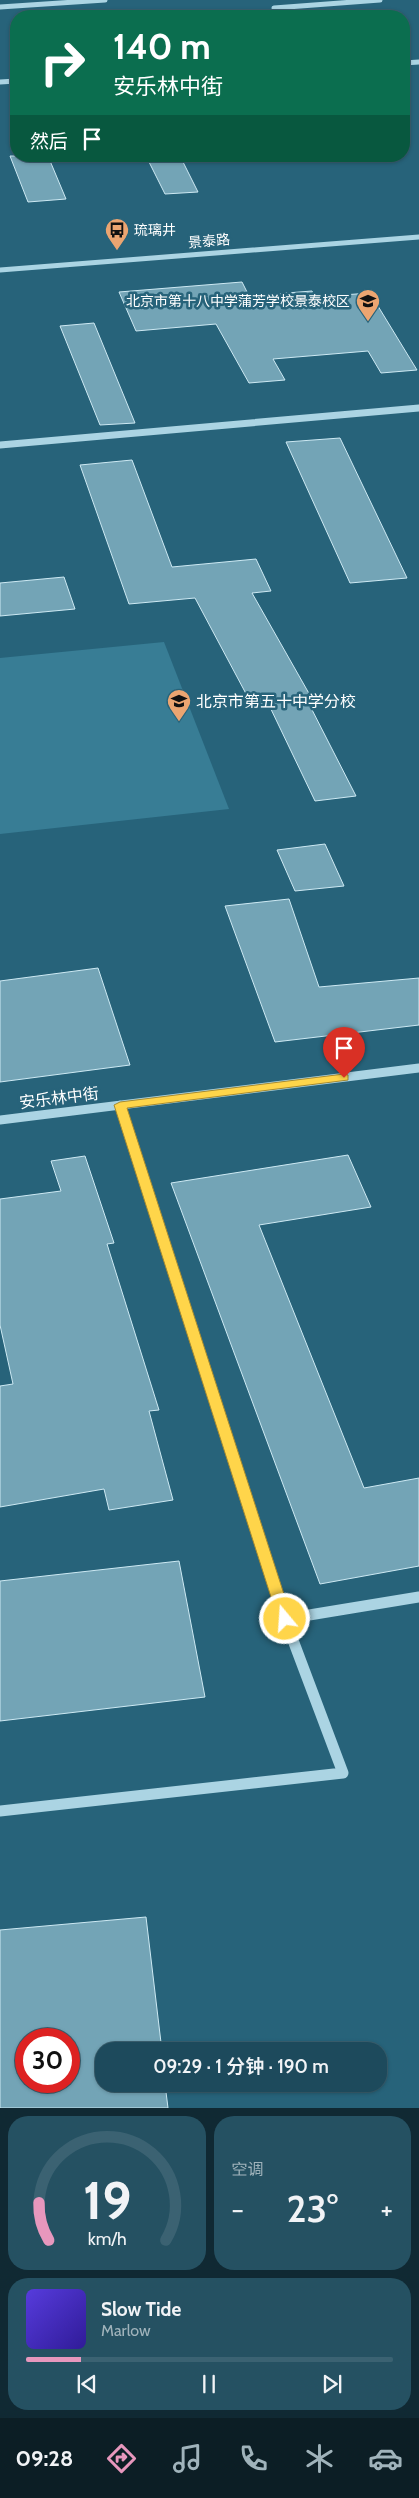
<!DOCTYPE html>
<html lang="zh">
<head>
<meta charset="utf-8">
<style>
  :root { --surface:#1d4a5c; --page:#255162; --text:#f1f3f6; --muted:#a0b3bb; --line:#3b6272; --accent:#e797bd }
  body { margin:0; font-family:Cabin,"Noto Sans SC",sans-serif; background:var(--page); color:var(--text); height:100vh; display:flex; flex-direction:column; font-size:19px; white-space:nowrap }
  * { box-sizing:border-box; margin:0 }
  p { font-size:16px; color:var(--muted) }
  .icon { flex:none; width:28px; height:28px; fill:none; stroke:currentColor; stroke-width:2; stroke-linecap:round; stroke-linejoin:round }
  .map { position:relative; height:2108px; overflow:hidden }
  .sheet { display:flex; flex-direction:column; gap:8px; padding:8px; background:#102933; flex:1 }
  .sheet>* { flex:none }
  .banner { position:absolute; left:10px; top:10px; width:400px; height:152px; border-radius:20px; box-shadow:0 1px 4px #0004,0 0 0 1px var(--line); background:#0b6e4f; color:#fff; overflow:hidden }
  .speed { position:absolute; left:15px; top:2028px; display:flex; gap:10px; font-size:25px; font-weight:700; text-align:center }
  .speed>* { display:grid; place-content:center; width:65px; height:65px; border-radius:50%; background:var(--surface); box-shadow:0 1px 4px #0004,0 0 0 1px var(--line); line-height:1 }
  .speed .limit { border:8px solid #d22; background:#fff; color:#111 }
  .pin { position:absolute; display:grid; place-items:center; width:42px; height:42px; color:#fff; margin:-51px -21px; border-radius:50% 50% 50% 0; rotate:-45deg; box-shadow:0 0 5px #0007 }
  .pin .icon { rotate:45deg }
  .me { position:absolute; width:55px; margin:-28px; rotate:342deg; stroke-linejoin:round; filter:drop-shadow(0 0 4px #0008) }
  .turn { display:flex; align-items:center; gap:18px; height:105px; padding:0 20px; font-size:22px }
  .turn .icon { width:65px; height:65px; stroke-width:2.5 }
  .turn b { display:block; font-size:35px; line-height:42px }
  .then { display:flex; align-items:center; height:48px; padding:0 20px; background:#0003; gap:10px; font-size:19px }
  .big { font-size:38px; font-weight:600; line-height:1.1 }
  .sheet .widget { flex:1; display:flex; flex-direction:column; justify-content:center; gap:8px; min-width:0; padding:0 18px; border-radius:20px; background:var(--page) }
  .sheet .dial { align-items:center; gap:0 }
  .dial svg { height:130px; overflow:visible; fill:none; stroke:var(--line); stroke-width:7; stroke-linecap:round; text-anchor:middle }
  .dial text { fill:var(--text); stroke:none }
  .song { display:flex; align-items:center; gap:15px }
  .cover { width:60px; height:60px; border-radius:8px; background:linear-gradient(135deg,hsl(250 70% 55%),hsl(250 70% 35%)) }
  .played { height:5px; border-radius:2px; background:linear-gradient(90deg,var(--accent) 15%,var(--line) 15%) }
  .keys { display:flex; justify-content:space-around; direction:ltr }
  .heat { display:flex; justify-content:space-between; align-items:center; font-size:28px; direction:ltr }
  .sheet .tiles { flex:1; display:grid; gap:8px; grid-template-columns:1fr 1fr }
  .widget:last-child { grid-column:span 2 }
  .trip { position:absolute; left:95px; top:2042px; width:292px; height:50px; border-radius:20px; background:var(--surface); box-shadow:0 1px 4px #0004,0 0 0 1px var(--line); font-weight:600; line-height:50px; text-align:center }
  .tabs { display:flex; height:80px; justify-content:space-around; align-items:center; background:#0c1e25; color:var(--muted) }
  .tabs .icon { width:35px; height:35px }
  .tabs .active { color:var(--accent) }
  .tabs b { font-size:22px; color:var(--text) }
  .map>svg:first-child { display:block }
  .green { fill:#387d95 }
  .building { fill:#73a4b6; stroke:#cde9f3; fill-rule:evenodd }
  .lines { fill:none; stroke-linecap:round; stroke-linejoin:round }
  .minor-far3 { stroke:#abd4e3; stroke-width:5 }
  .minor-far2 { stroke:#abd4e3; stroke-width:7 }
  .minor-far1 { stroke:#abd4e3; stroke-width:9 }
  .minor { stroke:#abd4e3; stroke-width:11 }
  .route { fill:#ffd54a; stroke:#a68a30 }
  .labels { text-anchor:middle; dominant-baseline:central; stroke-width:5; stroke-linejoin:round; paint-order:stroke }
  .far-poi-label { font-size:14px; fill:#fff; stroke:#27637a; text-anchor:start }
  .far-street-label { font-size:14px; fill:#fff; stroke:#27637a }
  .poi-label { font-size:16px; fill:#fff; stroke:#27637a; text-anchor:start }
  .street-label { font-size:16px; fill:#fff; stroke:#27637a }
</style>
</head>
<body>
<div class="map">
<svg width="419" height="2108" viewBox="0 0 419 2108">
  <rect width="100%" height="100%" fill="#27637a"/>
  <path class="green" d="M164,642L229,809L0,834V658Z"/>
  <path class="building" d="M10,156H48L66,199L28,202Z
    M146,156H180L198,192L165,194Z
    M242,282L249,296L312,291L315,297L370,293L417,370L381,373L368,351L273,359L285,380L249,383L216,324L136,331L119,292Z
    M94,323L135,423L100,425L60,326Z
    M340,438L407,578L350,583L286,442Z
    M132,460L172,567L256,559L271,591L252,593L311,697L306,698L356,796L315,801L268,703L252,705L195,598L129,604L80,465Z
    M64,577L75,609L0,616V583Z
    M325,844L344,886L295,891L277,850Z
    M289,899L319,987L419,978V1025L275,1042L225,906Z
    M98,968L130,1065L0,1082V981Z
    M348,1155L371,1207L259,1225L364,1488L419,1478V1566L320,1584L171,1183Z
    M85,1156L114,1243L107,1244L159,1410L149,1411L173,1500L109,1510L104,1489L0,1507V1386L13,1384L0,1325V1199L61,1191L51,1161Z
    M179,1561L205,1697L0,1721V1581Z
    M146,1917L162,2051H104V2084H165L168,2108H0V1930ZM26,2039H69V2081H26Z"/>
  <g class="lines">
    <path class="minor-far3" d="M0,7L105,0
      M274,8L380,0
      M404,63L419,62
      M0,82L16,81
      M0,270L419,237"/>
    <path class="minor-far2" d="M0,445L419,408"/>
    <path class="minor-far1" d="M120,1105L204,1366
      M0,1120L419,1068"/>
    <path class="minor" d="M285,1619L419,1597
      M0,1811L343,1773L285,1619L203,1365"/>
  </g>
  <path class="route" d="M344,1074L348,1075V1080L127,1108L292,1619L290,1623H280L278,1619L114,1105L120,1102Z"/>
  <defs>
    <g id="bus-pin" transform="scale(1.25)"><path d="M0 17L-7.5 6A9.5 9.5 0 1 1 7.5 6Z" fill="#eba571" stroke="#27637a"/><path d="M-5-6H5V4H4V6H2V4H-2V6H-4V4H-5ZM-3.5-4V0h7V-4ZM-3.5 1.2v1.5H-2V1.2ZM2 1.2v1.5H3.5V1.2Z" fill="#111"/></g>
    <g id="school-pin" transform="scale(1.25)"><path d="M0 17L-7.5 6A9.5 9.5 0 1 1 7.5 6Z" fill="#eba571" stroke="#27637a"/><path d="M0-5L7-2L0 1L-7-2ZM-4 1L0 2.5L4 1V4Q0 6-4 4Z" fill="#111"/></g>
  </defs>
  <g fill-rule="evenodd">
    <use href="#bus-pin" x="117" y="230"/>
    <use href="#school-pin" x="368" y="301"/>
    <use href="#school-pin" x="179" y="701"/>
  </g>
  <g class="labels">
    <g class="far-poi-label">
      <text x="134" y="230">琉璃井</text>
      <text x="350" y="301" text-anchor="end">北京市第十八中学蒲芳学校景泰校区</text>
    </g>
    <g class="far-street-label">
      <text transform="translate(209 241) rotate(-5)">景泰路</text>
    </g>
    <g class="poi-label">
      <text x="196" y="701">北京市第五十中学分校</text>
    </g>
    <g class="street-label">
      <text transform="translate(59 1098) rotate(-7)">安乐林中街</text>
    </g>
  </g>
</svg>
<div class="speed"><div class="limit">30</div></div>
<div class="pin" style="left:344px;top:1078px;background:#d93025"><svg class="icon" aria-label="arrive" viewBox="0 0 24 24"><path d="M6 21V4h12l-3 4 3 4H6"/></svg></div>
<svg class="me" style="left:285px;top:1619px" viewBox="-20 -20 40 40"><circle r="17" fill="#ffd54a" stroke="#fff" stroke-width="3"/><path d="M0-11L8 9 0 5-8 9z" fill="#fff"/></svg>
<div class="trip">09:29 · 1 分钟 · 190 m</div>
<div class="banner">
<div class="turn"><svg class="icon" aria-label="right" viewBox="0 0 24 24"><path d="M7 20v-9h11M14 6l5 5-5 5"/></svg><div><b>140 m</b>安乐林中街</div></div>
<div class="then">然后<svg class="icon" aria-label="arrive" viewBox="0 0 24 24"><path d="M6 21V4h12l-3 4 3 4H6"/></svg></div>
</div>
</div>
<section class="sheet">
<div class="tiles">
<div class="widget dial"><svg viewBox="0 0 100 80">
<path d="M14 69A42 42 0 1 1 86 69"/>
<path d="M14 69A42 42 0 0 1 8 46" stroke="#e797bd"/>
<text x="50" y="56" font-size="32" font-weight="700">19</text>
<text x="50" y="72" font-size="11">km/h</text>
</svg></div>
<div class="widget"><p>空调</p>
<div class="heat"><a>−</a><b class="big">23°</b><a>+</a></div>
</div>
<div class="widget">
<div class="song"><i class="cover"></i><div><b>Slow Tide</b><p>Marlow</p></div></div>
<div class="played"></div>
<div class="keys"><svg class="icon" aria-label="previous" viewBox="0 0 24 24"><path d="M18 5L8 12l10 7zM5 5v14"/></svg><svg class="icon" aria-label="pause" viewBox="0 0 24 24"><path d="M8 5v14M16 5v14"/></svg><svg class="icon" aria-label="next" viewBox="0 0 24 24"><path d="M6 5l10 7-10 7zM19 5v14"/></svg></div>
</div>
</div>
</section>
<nav class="tabs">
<b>09:28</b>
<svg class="icon active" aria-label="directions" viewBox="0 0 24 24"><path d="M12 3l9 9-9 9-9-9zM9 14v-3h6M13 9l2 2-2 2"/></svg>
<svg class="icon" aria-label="music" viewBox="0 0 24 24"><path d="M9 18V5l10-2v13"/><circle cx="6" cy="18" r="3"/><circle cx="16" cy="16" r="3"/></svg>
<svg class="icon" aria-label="phone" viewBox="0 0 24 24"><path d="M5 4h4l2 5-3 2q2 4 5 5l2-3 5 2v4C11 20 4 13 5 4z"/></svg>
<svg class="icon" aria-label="climate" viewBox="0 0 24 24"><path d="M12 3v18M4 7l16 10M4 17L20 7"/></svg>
<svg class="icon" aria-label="car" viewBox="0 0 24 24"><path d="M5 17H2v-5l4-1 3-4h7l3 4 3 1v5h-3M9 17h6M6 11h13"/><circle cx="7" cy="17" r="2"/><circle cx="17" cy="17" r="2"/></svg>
</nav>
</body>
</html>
